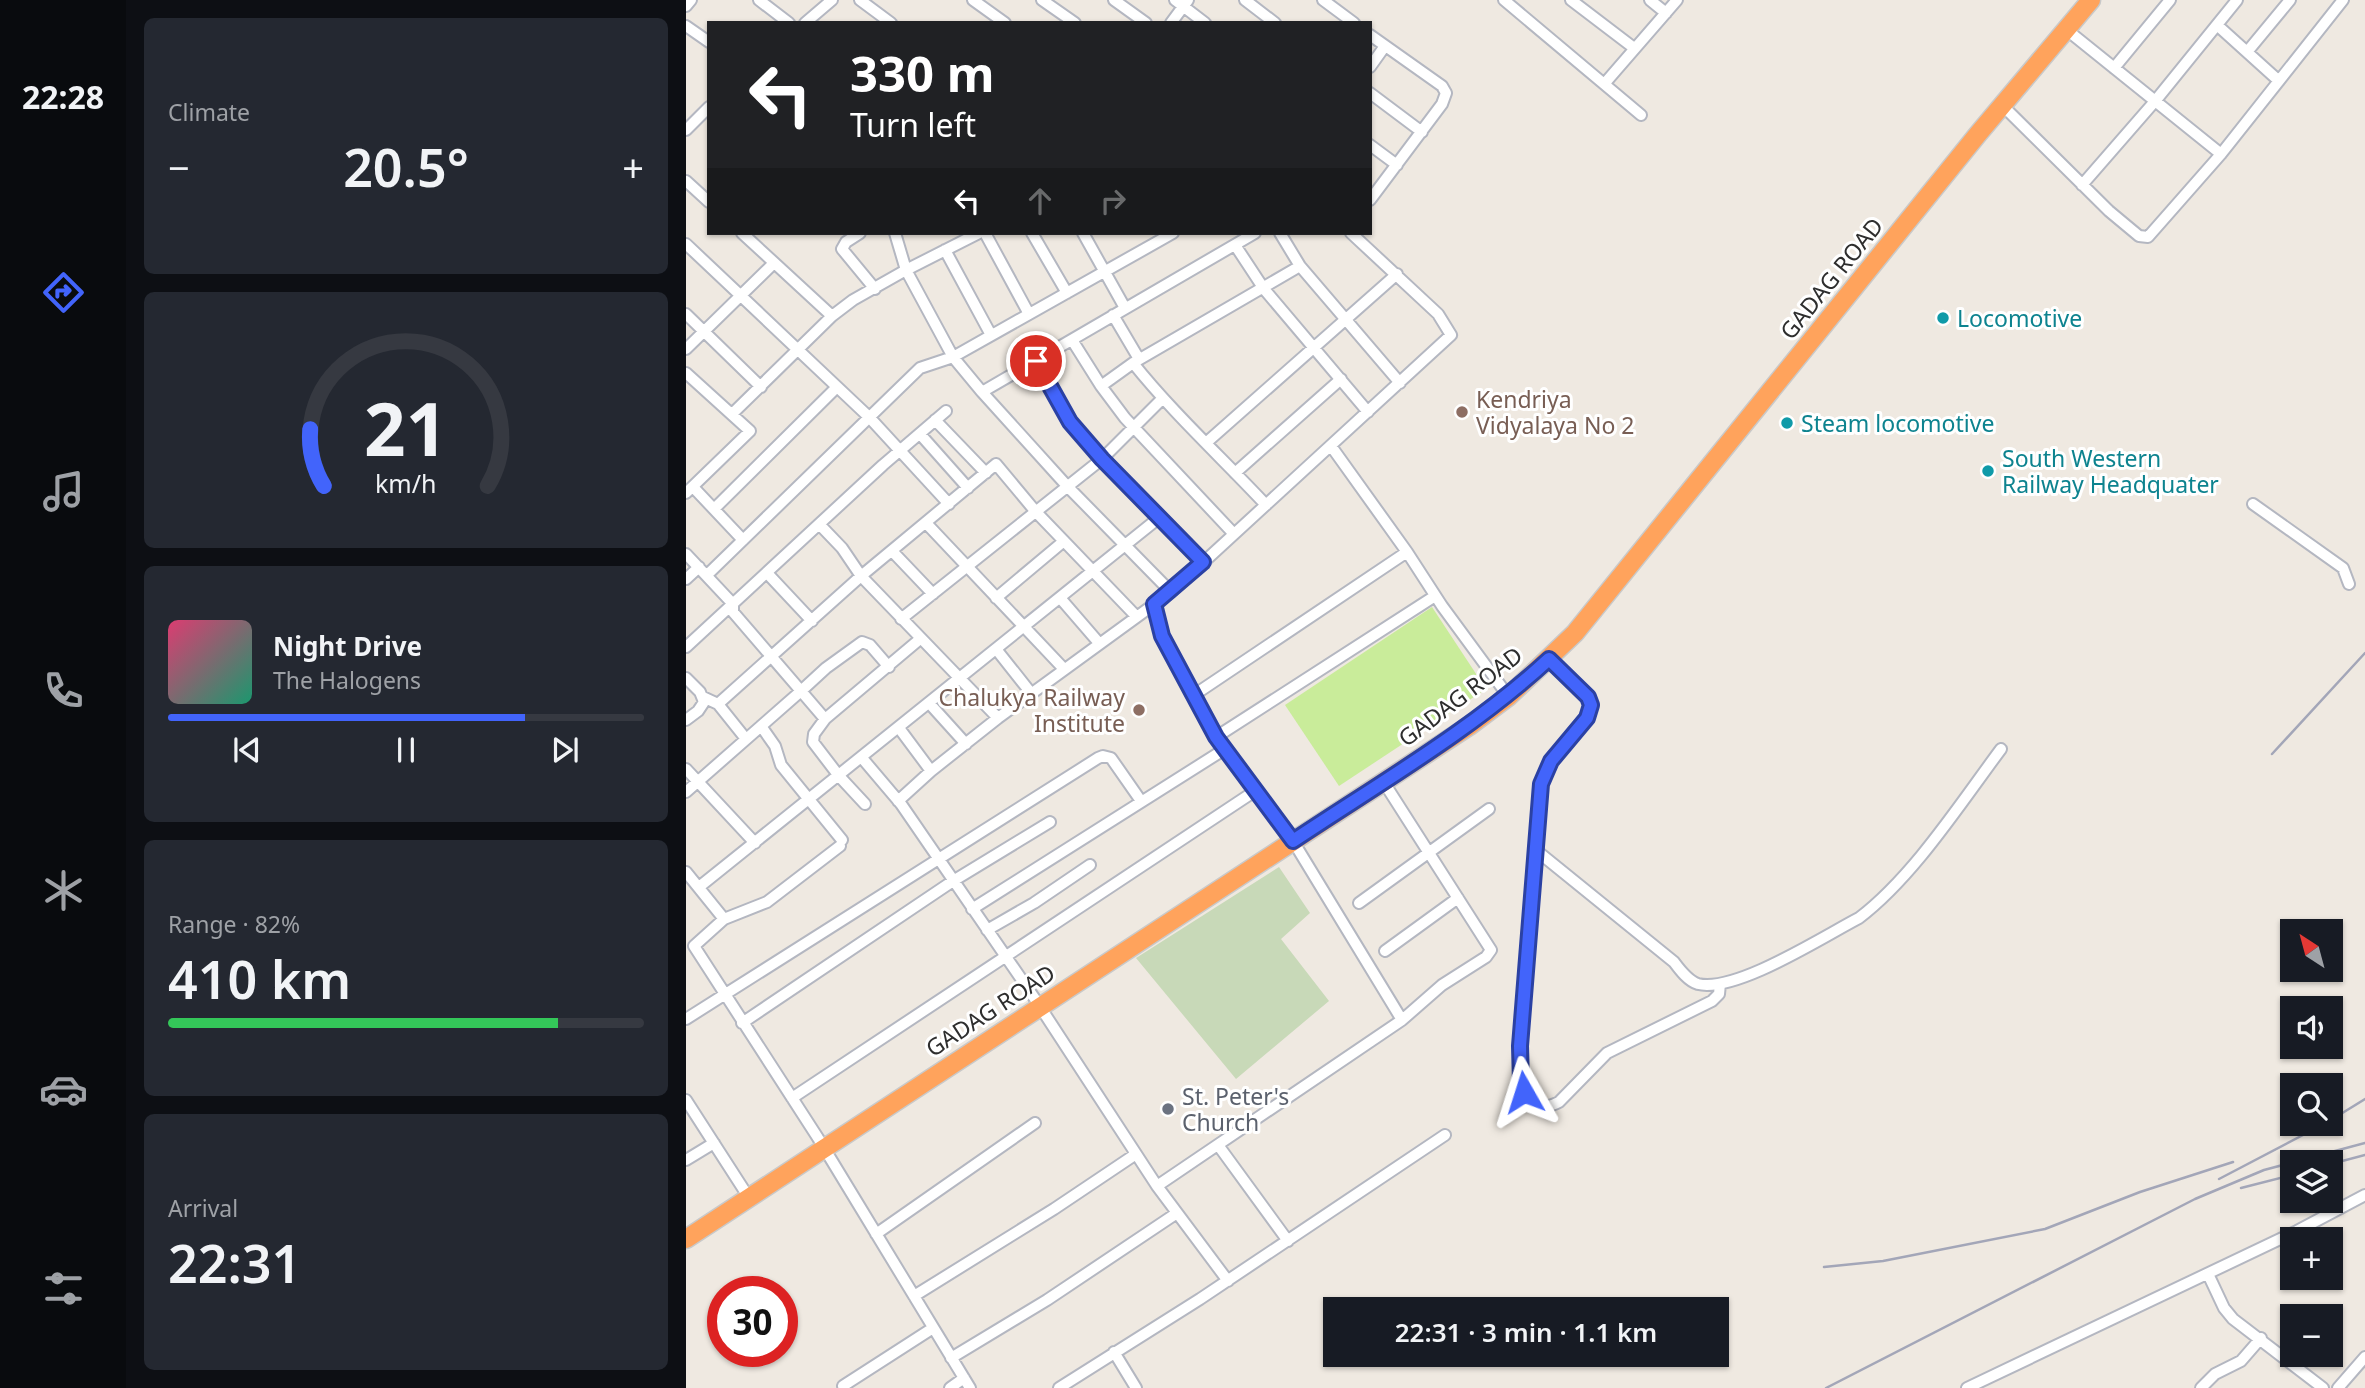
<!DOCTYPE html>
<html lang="en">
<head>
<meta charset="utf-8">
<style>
  :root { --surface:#171b24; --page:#242831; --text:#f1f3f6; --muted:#9ea1a6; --line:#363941; --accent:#4264fb }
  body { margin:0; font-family:"Noto Sans",sans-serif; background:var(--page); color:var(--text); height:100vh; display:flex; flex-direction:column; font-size:26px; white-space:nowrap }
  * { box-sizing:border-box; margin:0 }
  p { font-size:23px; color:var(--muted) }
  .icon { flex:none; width:38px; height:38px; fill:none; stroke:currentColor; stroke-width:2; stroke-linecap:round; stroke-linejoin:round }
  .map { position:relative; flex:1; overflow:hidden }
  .panel { display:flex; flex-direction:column; gap:18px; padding:18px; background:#0d0f14; width:560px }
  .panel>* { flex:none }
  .hud { position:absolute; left:21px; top:21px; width:665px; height:214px; border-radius:0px; box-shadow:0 2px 5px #0004; background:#202124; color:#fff; overflow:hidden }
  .needle { width:46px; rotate:324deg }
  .tools { position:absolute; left:1594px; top:919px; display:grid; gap:14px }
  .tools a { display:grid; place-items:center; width:63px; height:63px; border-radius:0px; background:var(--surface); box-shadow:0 2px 5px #0004; font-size:35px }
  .speed { position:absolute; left:21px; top:1276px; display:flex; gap:14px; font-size:35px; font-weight:700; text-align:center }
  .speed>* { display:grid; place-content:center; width:91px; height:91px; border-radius:50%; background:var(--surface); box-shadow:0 2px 5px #0004; line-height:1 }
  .speed .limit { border:10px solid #d22; background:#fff; color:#111 }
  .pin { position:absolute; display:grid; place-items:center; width:60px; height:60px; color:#fff; margin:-30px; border:4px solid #fff; border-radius:50%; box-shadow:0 2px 7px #0007 }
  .me { position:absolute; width:77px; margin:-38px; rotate:354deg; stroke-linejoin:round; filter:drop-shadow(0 0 5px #0008) }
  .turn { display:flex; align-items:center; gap:24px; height:147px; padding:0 28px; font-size:32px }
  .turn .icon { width:91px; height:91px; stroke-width:2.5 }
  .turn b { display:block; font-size:49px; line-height:60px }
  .lanes { display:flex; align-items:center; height:66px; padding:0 28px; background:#0003; justify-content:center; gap:35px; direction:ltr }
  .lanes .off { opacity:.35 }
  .big { font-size:52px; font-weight:600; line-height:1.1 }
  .panel .tile { flex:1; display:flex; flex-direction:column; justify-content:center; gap:10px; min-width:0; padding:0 24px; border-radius:10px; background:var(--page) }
  .panel .dial { align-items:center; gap:0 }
  .dial svg { height:182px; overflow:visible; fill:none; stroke:var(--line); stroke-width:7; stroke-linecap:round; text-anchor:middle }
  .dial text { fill:var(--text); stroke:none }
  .song { display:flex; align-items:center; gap:21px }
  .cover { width:84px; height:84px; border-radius:10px; background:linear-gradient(135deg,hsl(340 70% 55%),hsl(160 70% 35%)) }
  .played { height:7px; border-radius:4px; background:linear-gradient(90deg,var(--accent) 75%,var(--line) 75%) }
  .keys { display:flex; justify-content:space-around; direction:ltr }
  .heat { display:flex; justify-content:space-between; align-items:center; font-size:38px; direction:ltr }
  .charge { height:10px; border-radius:5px; background:linear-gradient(90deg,#34c759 82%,var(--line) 0) }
  .trip { position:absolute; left:637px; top:1297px; width:406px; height:70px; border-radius:0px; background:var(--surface); box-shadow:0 2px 5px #0004; font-weight:600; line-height:70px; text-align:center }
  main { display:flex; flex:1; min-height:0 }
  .menu { display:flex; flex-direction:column; width:126px; justify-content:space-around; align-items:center; background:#090b0e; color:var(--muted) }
  .menu .icon { width:49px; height:49px }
  .menu .on { color:var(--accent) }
  .menu b { font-size:32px; color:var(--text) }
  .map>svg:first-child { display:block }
  .cemetery { fill:#c8d9b8 }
  .pitch { fill:#c9ec9a }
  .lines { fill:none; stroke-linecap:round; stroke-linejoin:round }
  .minor-casing { stroke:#b4b7c1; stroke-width:14 }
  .highway-casing { stroke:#c9c9c9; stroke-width:21 }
  .minor { stroke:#fff; stroke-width:10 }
  .highway { stroke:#ffa35c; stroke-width:18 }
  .rail { stroke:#a3a6b8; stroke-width:2.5 }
  .route-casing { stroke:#2b41a3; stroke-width:18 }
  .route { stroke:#4264fb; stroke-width:12 }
  .culture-dot { fill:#0f9aa8; stroke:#fff; stroke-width:2.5 }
  .education-dot { fill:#8d6e63; stroke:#fff; stroke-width:2.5 }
  .worship-dot { fill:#6b7280; stroke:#fff; stroke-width:2.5 }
  .labels { text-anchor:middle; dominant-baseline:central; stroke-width:6; stroke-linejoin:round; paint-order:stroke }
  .street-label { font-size:23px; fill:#2e2e2e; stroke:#fff }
  .culture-label { font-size:23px; fill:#0d838f; stroke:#fff; text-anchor:start }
  .education-label { font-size:23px; fill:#785e54; stroke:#fff; text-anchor:start }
  .worship-label { font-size:23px; fill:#5b616d; stroke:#fff; text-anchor:start }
</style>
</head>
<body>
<main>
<nav class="menu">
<b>22:28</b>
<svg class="icon on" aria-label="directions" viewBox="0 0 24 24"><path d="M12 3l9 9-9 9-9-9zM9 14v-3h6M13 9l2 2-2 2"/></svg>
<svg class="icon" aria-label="music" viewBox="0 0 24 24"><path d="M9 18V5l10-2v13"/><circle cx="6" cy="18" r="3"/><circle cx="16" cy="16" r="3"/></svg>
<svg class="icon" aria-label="phone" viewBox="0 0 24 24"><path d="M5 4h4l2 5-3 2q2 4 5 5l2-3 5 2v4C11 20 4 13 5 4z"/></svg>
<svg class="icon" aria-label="climate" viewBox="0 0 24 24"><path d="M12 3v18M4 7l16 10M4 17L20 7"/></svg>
<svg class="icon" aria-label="car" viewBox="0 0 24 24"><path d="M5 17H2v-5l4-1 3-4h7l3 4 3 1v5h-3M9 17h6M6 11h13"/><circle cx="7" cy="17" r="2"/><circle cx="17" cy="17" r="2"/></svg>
<svg class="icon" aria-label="filters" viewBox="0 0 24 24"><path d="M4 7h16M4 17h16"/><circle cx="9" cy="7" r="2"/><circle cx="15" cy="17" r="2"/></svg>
</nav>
<section class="panel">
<div class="tile"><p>Climate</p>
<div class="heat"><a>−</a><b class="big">20.5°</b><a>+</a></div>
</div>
<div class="tile dial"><svg viewBox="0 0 100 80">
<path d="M14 69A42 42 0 1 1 86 69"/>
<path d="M14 69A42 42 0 0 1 8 44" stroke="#4264fb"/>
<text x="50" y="56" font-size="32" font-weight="700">21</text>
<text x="50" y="72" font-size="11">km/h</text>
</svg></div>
<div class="tile">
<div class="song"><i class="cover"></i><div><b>Night Drive</b><p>The Halogens</p></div></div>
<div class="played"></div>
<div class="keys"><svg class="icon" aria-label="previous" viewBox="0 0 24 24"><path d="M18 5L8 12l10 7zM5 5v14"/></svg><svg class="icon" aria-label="pause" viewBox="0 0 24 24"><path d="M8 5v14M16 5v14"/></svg><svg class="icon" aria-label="next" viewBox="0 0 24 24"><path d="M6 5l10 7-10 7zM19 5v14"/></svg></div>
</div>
<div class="tile"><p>Range · 82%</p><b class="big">410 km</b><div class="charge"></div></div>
<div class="tile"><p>Arrival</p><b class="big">22:31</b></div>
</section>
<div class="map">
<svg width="1679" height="1388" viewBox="0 0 1679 1388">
  <rect width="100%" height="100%" fill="#efe9e1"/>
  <path class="cemetery" d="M593,867L624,913L595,939L643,1001L550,1079L450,958Z"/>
  <path class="pitch" d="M746,607L800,689L653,786L599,705Z"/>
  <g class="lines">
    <g class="minor-casing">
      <path id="minor" d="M73,0L103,23
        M174,0L205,23
        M287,0L319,23
        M356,0L389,23
        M428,0L460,23
        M489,0L519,23
        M559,0L589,23
        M637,0L668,23
        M818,0L955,115
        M885,0L948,48
        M964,0L980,13
        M0,6L5,0
        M119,23L146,0
        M485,23L502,0
        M1531,25L1593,81
        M0,26L23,42
        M1381,30L1535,154
        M684,35L756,86L760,93L756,104L684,200
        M1561,52L1604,0
        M684,67L699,46
        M1428,68L1484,0
        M919,83L991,0
        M684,93L736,132
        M1317,106L1423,211L1453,236L1462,237L1535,154L1657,0
        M0,130L23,107
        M684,145L711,165
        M0,181L23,202
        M1396,185L1470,100L1551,0
        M56,233L146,316
        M174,233L160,242L156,249L189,289
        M209,233L220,270L267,357L296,392
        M299,233L343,314
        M346,233L381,293
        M397,233L439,308
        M594,233L614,266L714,383
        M0,244L183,417L263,504
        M549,245L578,289L682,412
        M259,250L305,335
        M0,314L75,387
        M427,315L453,359
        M386,340L415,386L447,363L614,266
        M0,349L88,263
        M350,361L384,422L416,459L517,562
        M447,363C487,413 536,458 580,505
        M0,373L64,431L0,493
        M415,386L439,418L548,534
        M46,414L146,316L167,300L220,270L293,233
        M249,420L300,473
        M234,434L282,488
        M521,442L711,274
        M645,446L721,552L756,606L817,689
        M549,473L655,379
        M7,487L57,540
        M1567,504L1657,568L1663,584
        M28,509L151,387
        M240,523L378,669
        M133,524L156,548L175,576L312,718
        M206,551L247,594
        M0,554L47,604V612L115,691L140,668L176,642L184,645L203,667
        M81,573L126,621
        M21,575L234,368L267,357L487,233
        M0,579L13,567
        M485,592L382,487L296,392L569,233
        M310,598L378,541
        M375,599L413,643
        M468,604L476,636L530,737L607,841L716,1020L471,1186
        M215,619L416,459L476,399
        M0,647L197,465L260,411
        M310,649L345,693
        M864,659L902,697L904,711L865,761L855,784L834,1046C834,1066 830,1093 851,1104C859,1108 865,1106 873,1102L921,1053L1026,1001L1033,994L1034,984
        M0,678L14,692L18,702L12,711L0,720
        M508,695L721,552
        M17,697L32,704L60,739
        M243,703L280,744
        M32,704L175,576L310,464L350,512L450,616
        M139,719L128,734L127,742L153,776L179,804
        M75,726L89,746L95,765L156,840
        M213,728L245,771
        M530,737L749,596
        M176,758L215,804L349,999L471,1186L542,1281
        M0,769L69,843
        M697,781L805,950L800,957L756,985L716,1020
        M0,792L115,691L139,719L234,639
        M212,801L245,771L312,718L485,592L765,335L752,314L665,233
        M851,851L988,962C994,970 1002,981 1012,984C1050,993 1138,936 1173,918C1227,877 1274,804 1315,749
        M0,872L38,919L8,946L132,1138L284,1388
        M13,887L474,517
        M673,903L803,809
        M286,909L539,749
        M38,919L81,902L154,846
        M301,930L348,903L404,865
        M699,951L772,898
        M0,1019L412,758L417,756L425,758L455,801
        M56,1023L267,881L364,822
        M106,1098L569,791
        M0,1100L58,1190
        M532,1145L602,1241
        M0,1160L28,1143
        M190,1234L349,1123
        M1522,1274L1538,1308L1547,1319L1637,1388
        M228,1296L368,1209L450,1154
        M428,1352L450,1388
        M265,1358L361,1300L491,1213
        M157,1386L247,1328
        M264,1388L278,1378
        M373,1388L514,1299L759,1135
        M1281,1388L1611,1231L1679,1195
        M1515,1388L1529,1374L1555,1361L1575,1338
        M1652,1388L1679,1357"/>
    </g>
    <g class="highway-casing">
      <path id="highway" d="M0,1239L783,726L823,696L889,633L1292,134L1405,0"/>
    </g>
    <use href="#minor" class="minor"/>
    <use href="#highway" class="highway"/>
    <path class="rail" d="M1586,754L1679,653
      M1645,1120L1679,1099
      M1645,1164L1679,1155
      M1533,1179L1638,1124
      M1555,1188L1606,1175
      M1138,1267L1197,1261L1359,1229L1454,1192L1547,1162
      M1140,1388L1509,1199L1578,1170L1679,1143"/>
  </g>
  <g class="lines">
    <g class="route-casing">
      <path id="route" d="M350,361L384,422L416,459L517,562L468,604L476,636L530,737L607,841C694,783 786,730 863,659L902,697L905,705L901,718L865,761L855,784L834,1046L835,1082L838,1092"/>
    </g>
    <use href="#route" class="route"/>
  </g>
  <g class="culture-dot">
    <circle cx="1257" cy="318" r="7"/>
    <circle cx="1101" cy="423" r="7"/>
    <circle cx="1302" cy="471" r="7"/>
  </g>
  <g class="education-dot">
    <circle cx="776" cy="412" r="7"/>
    <circle cx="453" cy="710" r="7"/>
  </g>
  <circle class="worship-dot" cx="482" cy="1109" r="7"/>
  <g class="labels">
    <g class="street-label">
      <text transform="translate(1145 278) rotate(-51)">GADAG ROAD</text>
      <text transform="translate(774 696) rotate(-37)">GADAG ROAD</text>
      <text transform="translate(304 1010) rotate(-33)">GADAG ROAD</text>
    </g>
    <g class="culture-label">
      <text x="1271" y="318">Locomotive</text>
      <text x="1115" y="423">Steam locomotive</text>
      <text x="1316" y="458">South Western<tspan x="1316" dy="26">Railway Headquater</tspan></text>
    </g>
    <g class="education-label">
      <text x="790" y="399">Kendriya<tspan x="790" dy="26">Vidyalaya No 2</tspan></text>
      <text x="439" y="697" text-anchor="end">Chalukya Railway<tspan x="439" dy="26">Institute</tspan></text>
    </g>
    <g class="worship-label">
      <text x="496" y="1096">St. Peter's<tspan x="496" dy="26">Church</tspan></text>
    </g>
  </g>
</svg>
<div class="tools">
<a><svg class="needle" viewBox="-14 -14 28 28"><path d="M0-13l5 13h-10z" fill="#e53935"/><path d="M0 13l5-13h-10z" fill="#9ea1a6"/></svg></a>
<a><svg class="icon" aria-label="sound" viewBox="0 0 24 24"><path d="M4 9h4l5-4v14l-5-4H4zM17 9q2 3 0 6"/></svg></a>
<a><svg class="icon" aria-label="search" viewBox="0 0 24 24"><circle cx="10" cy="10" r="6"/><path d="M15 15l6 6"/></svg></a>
<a><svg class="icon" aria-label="layers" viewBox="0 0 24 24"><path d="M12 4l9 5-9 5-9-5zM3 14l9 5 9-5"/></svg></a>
<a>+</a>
<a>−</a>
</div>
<div class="speed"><div class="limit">30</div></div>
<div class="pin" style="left:350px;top:361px;background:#d93025"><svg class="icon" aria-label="arrive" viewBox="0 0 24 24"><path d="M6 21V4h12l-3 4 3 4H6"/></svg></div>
<svg class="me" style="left:838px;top:1092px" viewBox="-20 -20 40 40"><path d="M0-17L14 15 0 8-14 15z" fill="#4264fb" stroke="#fff" stroke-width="4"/></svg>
<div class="trip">22:31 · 3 min · 1.1 km</div>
<div class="hud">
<div class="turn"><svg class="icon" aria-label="left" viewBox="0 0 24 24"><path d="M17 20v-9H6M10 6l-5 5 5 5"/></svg><div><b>330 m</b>Turn left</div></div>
<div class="lanes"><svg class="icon" aria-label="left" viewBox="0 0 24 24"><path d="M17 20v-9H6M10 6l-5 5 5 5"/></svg><svg class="icon off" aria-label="ahead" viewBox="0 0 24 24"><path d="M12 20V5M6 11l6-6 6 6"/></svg><svg class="icon off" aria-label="right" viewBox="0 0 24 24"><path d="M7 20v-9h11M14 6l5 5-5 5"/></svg></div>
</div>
</div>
</main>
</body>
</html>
